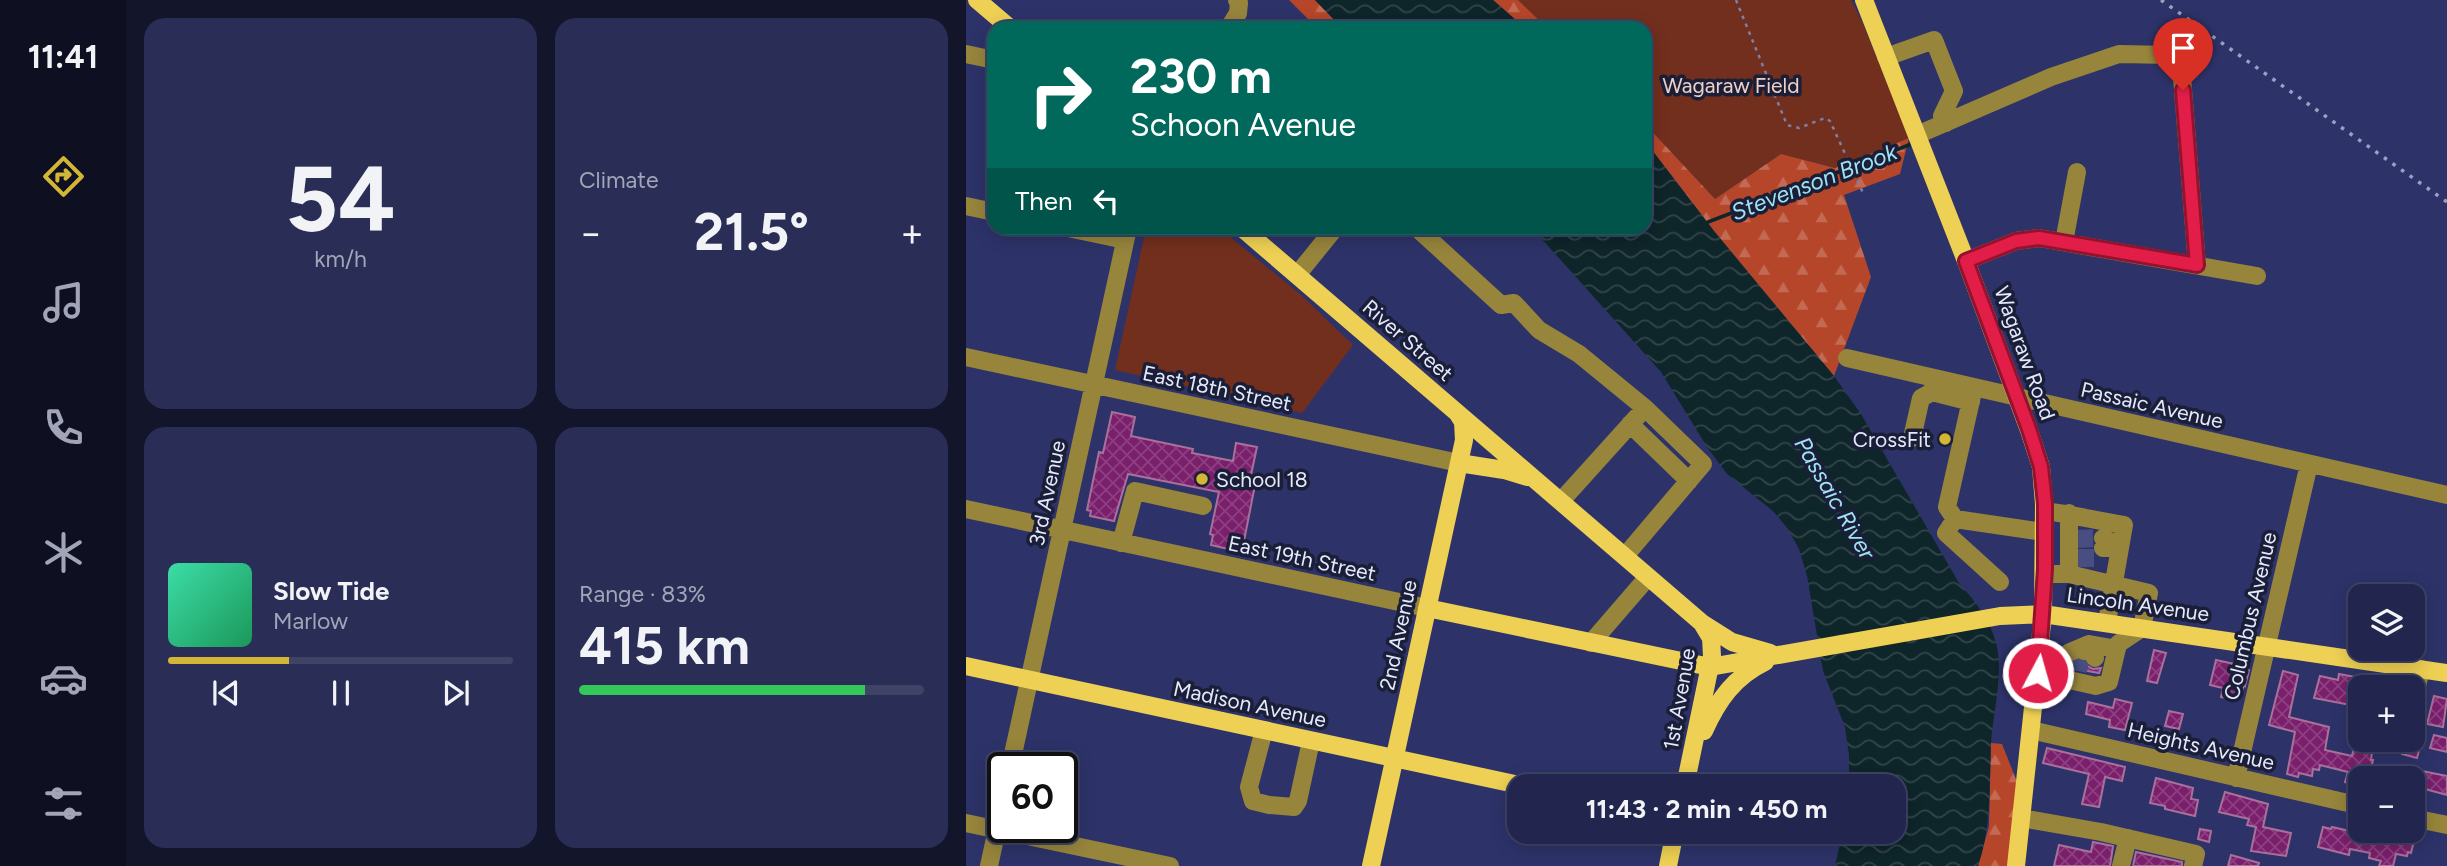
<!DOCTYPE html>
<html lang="en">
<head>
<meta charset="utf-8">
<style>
  :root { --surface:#22264f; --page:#2a2e56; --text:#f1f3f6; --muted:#a2a5b7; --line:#3f4366; --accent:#d3b635 }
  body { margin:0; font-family:Figtree,sans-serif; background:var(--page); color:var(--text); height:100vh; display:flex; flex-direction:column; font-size:26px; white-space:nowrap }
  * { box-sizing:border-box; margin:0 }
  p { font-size:23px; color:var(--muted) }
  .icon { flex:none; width:38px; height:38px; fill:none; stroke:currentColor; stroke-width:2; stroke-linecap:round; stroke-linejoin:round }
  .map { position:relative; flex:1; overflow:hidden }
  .details { display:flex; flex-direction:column; gap:18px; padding:18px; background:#13152b; width:840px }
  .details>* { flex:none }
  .guide { position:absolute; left:21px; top:21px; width:665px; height:214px; border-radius:21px; box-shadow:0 4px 18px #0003,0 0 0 2px var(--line); background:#00695c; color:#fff; overflow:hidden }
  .fabs { position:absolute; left:1382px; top:584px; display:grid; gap:14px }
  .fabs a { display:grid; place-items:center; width:77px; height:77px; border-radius:14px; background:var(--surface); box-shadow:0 4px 18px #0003,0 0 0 2px var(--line); font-size:35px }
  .speed { position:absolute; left:21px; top:752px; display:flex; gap:14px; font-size:35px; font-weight:700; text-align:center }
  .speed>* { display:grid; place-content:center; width:91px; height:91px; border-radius:50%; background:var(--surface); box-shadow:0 4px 18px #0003,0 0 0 2px var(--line); line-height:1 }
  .speed .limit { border:4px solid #111; border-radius:10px; background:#fff; color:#111 }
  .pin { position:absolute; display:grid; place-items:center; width:60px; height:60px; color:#fff; margin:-72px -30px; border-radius:50% 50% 50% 0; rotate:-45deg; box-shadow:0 0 7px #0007 }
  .pin .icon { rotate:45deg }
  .me { position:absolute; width:77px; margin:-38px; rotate:6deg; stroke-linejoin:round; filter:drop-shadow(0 0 5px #0008) }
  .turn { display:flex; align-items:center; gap:24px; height:147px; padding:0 28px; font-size:32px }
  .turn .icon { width:91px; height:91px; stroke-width:2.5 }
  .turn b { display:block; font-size:49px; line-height:60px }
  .then { display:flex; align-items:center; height:66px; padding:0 28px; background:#0003; gap:14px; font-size:26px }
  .big { font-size:52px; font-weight:700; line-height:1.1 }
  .details .widget { flex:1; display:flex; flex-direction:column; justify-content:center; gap:10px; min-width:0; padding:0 24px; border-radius:21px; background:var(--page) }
  .details .dial { align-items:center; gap:0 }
  .dial b { font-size:91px; line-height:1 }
  .song { display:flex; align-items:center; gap:21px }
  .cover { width:84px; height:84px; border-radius:10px; background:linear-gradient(135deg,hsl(160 70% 55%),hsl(150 70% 35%)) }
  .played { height:7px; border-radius:4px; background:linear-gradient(90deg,var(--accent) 35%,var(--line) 35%) }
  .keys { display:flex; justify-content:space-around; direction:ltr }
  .heat { display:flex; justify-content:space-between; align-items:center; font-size:38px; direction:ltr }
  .charge { height:10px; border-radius:5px; background:linear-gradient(90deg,#34c759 83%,var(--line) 0) }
  .details .tiles { flex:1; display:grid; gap:18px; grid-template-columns:repeat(2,1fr) }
  .trip { position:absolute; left:541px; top:774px; width:399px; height:70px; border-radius:21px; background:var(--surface); box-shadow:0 4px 18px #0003,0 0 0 2px var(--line); font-weight:700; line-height:70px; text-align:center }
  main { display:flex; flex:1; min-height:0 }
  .tabs { display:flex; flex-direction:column; width:126px; justify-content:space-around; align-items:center; background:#0e0f20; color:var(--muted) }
  .tabs .icon { width:49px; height:49px }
  .tabs .current { color:var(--accent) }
  .tabs b { font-size:32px; color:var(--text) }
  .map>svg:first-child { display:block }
  .green { fill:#732f1d }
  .forest { fill:url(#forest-firs) }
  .water { fill:url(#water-waves) }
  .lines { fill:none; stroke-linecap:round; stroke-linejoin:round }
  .stream { stroke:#0e252a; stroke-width:3.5 }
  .building { fill:url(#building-cross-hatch); stroke:#aa709c; stroke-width:2 }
  .minor-tunnel { stroke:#484e7f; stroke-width:18; stroke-dasharray:18 9; stroke-linecap:butt }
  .path { stroke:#7b80a8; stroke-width:2.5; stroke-dasharray:3.5 5; stroke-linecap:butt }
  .minor { stroke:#97853c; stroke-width:18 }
  .major { stroke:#eed054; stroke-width:18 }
  .rail { stroke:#9ba0c2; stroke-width:3.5; stroke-dasharray:3.5 7; stroke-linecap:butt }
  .route-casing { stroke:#92132f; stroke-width:18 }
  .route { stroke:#e11d48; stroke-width:12 }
  .poi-dot { fill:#d3b635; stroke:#1a1e37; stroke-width:2.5 }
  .labels { text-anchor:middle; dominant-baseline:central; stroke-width:7; stroke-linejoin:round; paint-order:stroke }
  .park-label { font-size:21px; fill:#eed0c7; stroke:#1a1e37 }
  .street-label { font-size:21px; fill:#e4e9fd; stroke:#1a1e37 }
  .poi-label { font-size:21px; fill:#e4e9fd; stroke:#1a1e37; text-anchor:end }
  .water-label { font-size:23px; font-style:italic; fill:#9ee3f4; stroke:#1a1e37 }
</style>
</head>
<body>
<main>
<nav class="tabs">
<b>11:41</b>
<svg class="icon current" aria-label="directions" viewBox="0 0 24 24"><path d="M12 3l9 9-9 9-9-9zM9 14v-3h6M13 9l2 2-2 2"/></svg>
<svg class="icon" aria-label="music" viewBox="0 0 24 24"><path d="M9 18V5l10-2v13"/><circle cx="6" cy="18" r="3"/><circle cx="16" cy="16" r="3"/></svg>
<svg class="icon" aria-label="phone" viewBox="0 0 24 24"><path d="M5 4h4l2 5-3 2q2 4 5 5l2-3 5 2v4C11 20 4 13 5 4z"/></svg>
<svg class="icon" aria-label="climate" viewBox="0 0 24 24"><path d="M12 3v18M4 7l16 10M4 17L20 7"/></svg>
<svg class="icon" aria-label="car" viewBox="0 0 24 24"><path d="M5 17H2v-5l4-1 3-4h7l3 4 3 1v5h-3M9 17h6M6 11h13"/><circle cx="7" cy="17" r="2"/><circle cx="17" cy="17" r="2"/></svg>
<svg class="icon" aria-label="filters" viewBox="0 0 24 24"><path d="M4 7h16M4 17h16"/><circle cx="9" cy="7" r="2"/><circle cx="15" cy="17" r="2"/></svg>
</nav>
<section class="details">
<div class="tiles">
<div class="widget dial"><b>54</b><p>km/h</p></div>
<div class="widget"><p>Climate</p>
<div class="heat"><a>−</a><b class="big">21.5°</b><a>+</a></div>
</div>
<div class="widget">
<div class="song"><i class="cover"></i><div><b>Slow Tide</b><p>Marlow</p></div></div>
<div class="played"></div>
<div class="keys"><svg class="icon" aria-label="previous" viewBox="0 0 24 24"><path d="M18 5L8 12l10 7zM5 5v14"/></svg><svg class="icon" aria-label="pause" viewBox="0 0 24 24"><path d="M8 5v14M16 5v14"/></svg><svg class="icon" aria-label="next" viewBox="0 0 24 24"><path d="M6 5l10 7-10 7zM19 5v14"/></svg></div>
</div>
<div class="widget"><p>Range · 83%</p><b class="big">415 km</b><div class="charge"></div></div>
</div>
</section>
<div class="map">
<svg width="1481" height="866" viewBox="0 0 1481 866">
  <defs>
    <pattern id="forest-firs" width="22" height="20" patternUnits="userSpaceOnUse" patternTransform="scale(1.75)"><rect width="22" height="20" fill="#b64629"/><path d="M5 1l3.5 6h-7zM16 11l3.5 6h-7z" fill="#c36a54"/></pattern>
    <pattern id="water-waves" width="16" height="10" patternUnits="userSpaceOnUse" patternTransform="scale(1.75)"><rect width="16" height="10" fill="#0e252a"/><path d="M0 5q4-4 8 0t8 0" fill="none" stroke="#31454a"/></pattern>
    <pattern id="building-cross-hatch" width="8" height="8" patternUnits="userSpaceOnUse" patternTransform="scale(1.75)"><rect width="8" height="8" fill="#7a1f6b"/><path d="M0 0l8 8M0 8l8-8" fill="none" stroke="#8d4081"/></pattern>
  </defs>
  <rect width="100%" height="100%" fill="#2d3369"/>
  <path class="green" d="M552,0H885L897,24L943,138L869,168L815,154L749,199L679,124V28H581Z
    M180,228H253L334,294L387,345L336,413L149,370Z"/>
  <path class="forest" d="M323,0H349L376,28H351Z
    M527,0H552L581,28H559Z
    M679,124L749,199L815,154L869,168L943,138L934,174L878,195L905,277L868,376L748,231L679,141Z
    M1025,743L1036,744L1057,797L1050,866H1012L1023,826Z"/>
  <path class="water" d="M349,0H527L559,28H376Z
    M679,141L748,231L868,376L895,414L993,583C1009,601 1026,622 1031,647C1037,678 1027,712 1025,743C1023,786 1026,825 1012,866H869L877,831H928V786H883V755L879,727L857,671L841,576L833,549L822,529L808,512L761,474L741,447L695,372L566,228H679Z"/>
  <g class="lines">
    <path class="stream" d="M742,222L948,143"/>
  </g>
  <path class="building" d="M146,412L169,417L165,436L227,449L226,453L267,461L270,443L291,447L283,484L289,485L277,546L272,545L271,551L245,545L247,535L244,534L253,492L162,474L148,521L124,516L125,511L121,510L133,452L137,453Z
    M1188,650L1200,653L1191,683L1181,681Z
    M1091,655L1095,662L1100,664L1113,661L1127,669L1135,668L1133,673L1089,665Z
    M1250,660L1278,666V669L1283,670L1279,686L1278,685L1276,692L1272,691L1270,700L1255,697L1257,688L1244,685Z
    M1317,671L1332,675L1323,717L1363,727L1359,750L1386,756L1388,747L1406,752L1405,760H1407L1403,779L1391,778L1389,785L1379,782L1382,772L1354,765L1353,770L1347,769L1346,776L1333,773L1332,777L1321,774L1329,732L1303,725Z
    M1373,674L1395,678V707L1348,698L1354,676L1372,680Z
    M1468,696L1481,699L1477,727L1461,724Z
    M1149,699L1166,703L1159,730L1143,727L1144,720L1120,714L1122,702L1147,708Z
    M1203,711L1217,714L1213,729L1199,726Z
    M1468,735L1481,738V752L1464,748Z
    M1439,743L1454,747L1451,758L1436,754Z
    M1081,748L1159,767L1156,781L1139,777L1133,807L1116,804L1123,774L1077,763Z
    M1451,770L1481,776V795L1459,789L1456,801L1447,799V785Z
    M1190,778L1227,788L1225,799L1232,800L1229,816L1199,809V806L1184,803Z
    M1259,792L1302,804L1297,827L1325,833L1320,856L1285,851L1290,827L1281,825L1283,819L1253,812Z
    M1357,827L1365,829L1366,827L1405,836L1406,831H1424L1449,837L1445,853L1442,852L1441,856L1430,854L1427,866H1413L1415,861L1403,858L1404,853L1384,849L1383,855L1352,847Z
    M1234,829L1245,831L1243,842L1232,839Z
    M1127,842L1147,846L1144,866H1088L1093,845L1125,852Z
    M1170,852L1216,862V866H1167Z
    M1265,855L1293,863L1292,866H1262Z"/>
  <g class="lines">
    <path class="minor-tunnel" d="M1109,539L1137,538
      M1110,558H1137
      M1112,671L1115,655"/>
    <path class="path" d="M770,0L821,125L833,128L859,118L864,121L898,195"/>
    <path class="minor" d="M263,28L272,13L273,3L271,0
      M0,54L28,60
      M920,57L968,40L988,91L976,116L980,123
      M951,135L1085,77L1153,54L1206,55L1215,65L1231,265
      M0,206L28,212
      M102,228L159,240
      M451,228L535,305L548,303L573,330L613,354L679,408L595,501
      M1098,242L1111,172
      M1000,261L1050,241L1073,238L1291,276
      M331,275L369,228
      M0,357L493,463
      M881,358L1481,495
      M969,379L966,392L1005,402
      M1008,387L981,507L989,519L1078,532
      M664,424L723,481
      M946,438L955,398L966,392
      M0,509L461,608
      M1078,511C1105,514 1131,521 1158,525L1141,622
      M989,519L980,533L1034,582
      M155,543L169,491L237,506
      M1137,548L1154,547L1137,538
      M659,556L737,464L679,408
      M1103,574V513
      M625,643L682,577
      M1102,653L1123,644L1118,651
      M1129,658L1123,644L1151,649
      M1072,673L1130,686L1143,682L1152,644L1176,628L1183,593L1103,574H1078
      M1447,704L1455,669
      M298,730L283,787L287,801L303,805L328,807L332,801L345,741
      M1065,730L1395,806
      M44,768L162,228
      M1270,778L1343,464
      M1055,818L1135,832L1230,854L1227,866
      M1447,818L1481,825
      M0,823L204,866
      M23,866L37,802
      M1155,866L1162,838"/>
    <path class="major" d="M11,0L44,28
      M898,0L1000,261L1063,430L1075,467L1078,504L1077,614L1050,866
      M276,228L736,623L766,642L804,653
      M493,463L538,470L561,477
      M461,608L744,667L1034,616L1077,614L1481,673
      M0,666L558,786
      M738,731C752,700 768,677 799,662
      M719,786L746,656L745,638L736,623
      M405,866L498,440L497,422L492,414
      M702,866L709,831"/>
    <path class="rail" d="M1195,0L1481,202"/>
  </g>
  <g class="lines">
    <g class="route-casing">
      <path id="route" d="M1072,673L1079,569V504L1075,467L1063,429L1000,261L1050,241L1073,238L1231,265L1217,90"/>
    </g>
    <use href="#route" class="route"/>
  </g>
  <g class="poi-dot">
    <circle cx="979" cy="439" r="7"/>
    <circle cx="236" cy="479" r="7"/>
  </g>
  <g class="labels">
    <g class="park-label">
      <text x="765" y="85">Wagaraw Field</text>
    </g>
    <g class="street-label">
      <text transform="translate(442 340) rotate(41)">River Street</text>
      <text transform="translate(1059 353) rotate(70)">Wagaraw Road</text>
      <text transform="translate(251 388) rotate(12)">East 18th Street</text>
      <text transform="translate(1186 405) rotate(13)">Passaic Avenue</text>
      <text transform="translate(81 493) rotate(-78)">3rd Avenue</text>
      <text transform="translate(336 558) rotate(12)">East 19th Street</text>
      <text transform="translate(1172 604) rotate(8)">Lincoln Avenue</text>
      <text transform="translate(1284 616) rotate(-77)">Columbus Avenue</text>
      <text transform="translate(432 635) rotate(-78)">2nd Avenue</text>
      <text transform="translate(713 699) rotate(-80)">1st Avenue</text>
      <text transform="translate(284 704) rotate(12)">Madison Avenue</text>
      <text transform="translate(1235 746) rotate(13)">Heights Avenue</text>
    </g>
    <g class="poi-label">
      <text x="965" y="439">CrossFit</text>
      <text x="250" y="479" text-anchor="start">School 18</text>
    </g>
    <g class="water-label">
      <text transform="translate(848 182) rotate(-21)">Stevenson Brook</text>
      <text transform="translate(869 498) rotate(60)">Passaic River</text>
    </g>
  </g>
</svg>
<div class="fabs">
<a><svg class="icon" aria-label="layers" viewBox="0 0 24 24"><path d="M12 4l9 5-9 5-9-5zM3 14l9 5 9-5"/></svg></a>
<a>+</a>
<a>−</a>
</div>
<div class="speed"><div class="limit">60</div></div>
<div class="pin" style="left:1217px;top:90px;background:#d93025"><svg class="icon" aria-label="arrive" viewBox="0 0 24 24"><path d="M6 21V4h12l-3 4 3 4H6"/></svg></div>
<svg class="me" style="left:1072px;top:673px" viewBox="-20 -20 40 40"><circle r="17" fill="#e11d48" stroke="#fff" stroke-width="3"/><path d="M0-11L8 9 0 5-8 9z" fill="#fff"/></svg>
<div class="trip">11:43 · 2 min · 450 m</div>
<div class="guide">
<div class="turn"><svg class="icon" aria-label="right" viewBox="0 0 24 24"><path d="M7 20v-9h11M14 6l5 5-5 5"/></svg><div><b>230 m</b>Schoon Avenue</div></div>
<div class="then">Then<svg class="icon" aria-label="left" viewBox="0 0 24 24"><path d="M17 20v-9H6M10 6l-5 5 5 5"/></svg></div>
</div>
</div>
</main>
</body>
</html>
